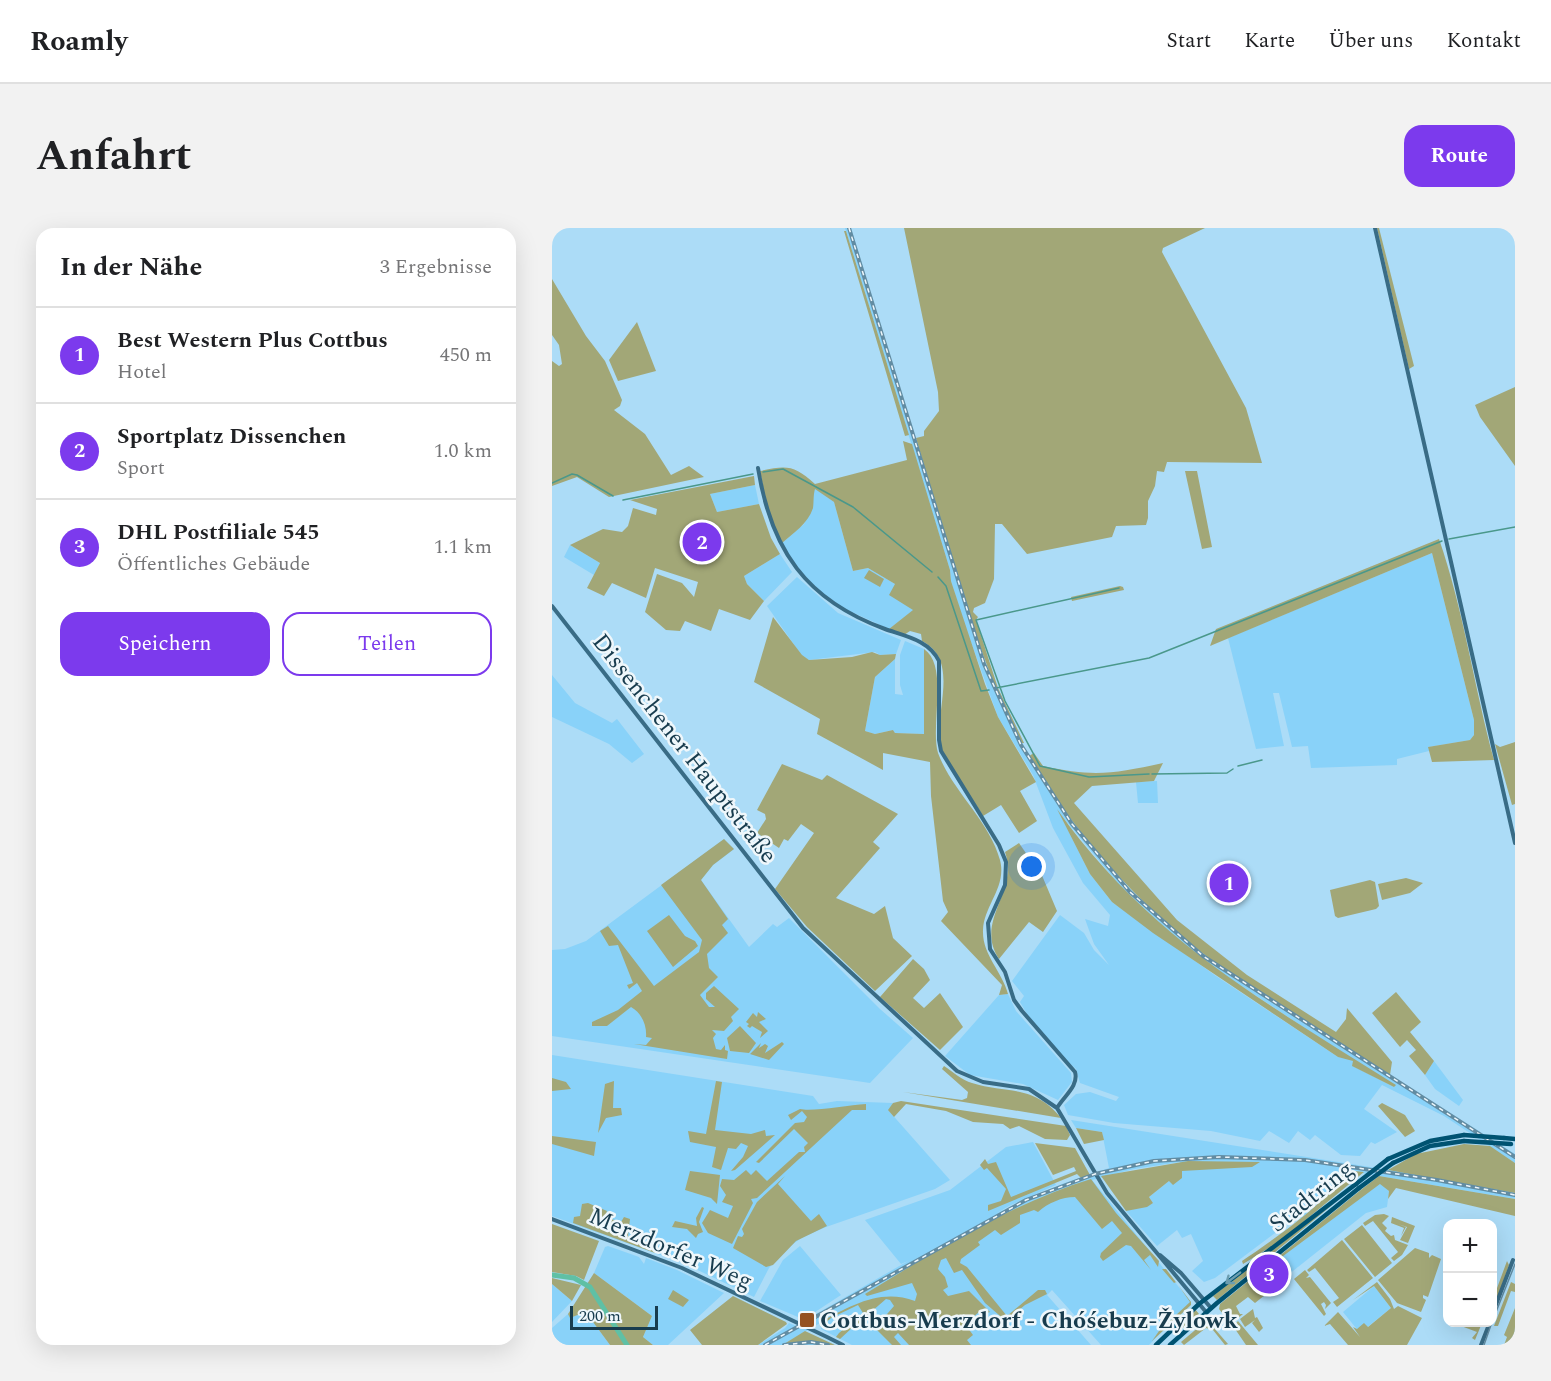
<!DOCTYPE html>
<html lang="de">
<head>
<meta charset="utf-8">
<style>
	:root { --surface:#fff; --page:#f2f2f2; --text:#202124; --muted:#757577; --line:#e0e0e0; --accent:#7c3aed }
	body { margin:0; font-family:Spectral,serif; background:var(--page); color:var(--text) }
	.controls { position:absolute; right:18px; bottom:18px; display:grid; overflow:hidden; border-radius:12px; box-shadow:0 6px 24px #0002 }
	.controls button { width:54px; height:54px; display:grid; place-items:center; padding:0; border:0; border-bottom:2px solid var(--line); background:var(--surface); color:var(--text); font:30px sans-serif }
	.scale { position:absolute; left:18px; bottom:15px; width:88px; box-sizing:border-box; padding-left:6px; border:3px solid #183c4e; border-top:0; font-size:16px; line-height:21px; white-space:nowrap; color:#183c4e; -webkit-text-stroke:4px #eff7fb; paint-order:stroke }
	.you { position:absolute; left:480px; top:639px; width:21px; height:21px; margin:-15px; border:4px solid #fff; border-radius:50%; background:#1a73e8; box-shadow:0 0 0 9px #1a73e833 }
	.badge { display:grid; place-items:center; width:39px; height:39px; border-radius:50%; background:var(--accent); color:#fff; font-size:20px; font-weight:700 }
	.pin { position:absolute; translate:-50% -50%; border:3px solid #fff; box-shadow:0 2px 6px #0006 }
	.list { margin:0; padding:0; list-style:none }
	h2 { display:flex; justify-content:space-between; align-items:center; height:78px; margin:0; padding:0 24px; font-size:26px }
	h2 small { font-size:20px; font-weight:400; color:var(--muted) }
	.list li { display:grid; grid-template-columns:39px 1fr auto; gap:18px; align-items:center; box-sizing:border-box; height:96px; padding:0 24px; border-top:2px solid var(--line) }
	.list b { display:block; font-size:22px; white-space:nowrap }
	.list p { margin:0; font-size:20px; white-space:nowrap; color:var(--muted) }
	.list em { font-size:20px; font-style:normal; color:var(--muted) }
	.actions { display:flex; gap:12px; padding:18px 24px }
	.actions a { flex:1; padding:14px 0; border:2px solid var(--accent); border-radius:18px; text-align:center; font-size:21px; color:var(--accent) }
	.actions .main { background:var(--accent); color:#fff }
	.map { position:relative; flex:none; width:963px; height:1117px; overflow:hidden; border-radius:18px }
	header { display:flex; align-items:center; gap:36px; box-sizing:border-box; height:84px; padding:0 30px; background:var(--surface); border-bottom:2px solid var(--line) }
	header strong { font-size:28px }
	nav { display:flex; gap:33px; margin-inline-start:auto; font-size:21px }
	.intro { display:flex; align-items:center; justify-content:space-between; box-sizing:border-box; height:144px; padding:0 36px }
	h1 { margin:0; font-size:42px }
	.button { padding:15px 27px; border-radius:18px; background:var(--accent); color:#fff; font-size:21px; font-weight:700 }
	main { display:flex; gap:36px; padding:0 36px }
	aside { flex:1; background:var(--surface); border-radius:18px; box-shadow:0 6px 24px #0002 }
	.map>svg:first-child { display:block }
</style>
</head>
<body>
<header>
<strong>Roamly</strong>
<nav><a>Start</a><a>Karte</a><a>Über uns</a><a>Kontakt</a></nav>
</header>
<div class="intro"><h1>Anfahrt</h1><a class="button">Route</a></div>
<main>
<aside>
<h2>In der Nähe<small>3 Ergebnisse</small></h2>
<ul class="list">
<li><span class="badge">1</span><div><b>Best Western Plus Cottbus</b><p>Hotel</p></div><em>450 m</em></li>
<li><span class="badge">2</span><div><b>Sportplatz Dissenchen</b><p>Sport</p></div><em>1.0 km</em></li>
<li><span class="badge">3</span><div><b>DHL Postfiliale 545</b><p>Öffentliches Gebäude</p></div><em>1.1 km</em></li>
</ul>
<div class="actions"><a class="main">Speichern</a><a>Teilen</a></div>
</aside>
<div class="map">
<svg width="963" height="1117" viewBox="0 0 963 1117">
	<rect width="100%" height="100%" fill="#acdcf7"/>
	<path fill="#89d2f9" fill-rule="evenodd" d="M293,0H299L417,389L442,460L465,508L489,548L554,637L606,689L639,716L681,748L963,926V935L892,888L830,857L812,881L845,904L823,916L819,914L808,928L789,927L763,907L758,912L746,903L737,915L717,903L708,913L659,903L562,895L516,887L512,877L524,866L538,864L564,873L567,869L528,855L524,841L506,825L476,788L468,774L472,768L460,753L508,687L532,705L542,722L557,737L542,716L533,691L556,698L558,687L531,655L501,600L481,547L446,489L412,395L399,353L398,342ZM508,586L569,659L622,708L662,740L842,859L801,838V833L796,830L786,829L664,748L560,674L538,646Z
		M203,257L207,276L165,284L158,266Z
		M263,260L282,274L301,343L316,340L343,356L362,382L337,401L291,380L268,363L248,343L229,316L252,296Z
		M18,317L48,335L42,347L12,329Z
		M880,325L922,492V507L918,512L877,519V523L845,531V537L759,540L756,518L740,519L727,465H721L732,518L704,521L676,410Z
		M228,326L240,344L212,373L195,356L192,348Z
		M245,349L286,385L349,412L344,426L328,427L323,424L257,432L250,428L215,378Z
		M353,413L372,421V506L343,505L341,502L323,506L313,503L323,449L343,431V466L351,467L348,457V427Z
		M0,447L23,475L60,495L65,491L92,526L80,535L57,516L0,489Z
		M605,553L606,575H586L584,554Z
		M172,611L182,621L161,637L149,652L197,719L221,696L225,699L237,690L328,781L361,810L318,855L0,808V722L13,721L34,713Z
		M456,766L464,783L519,845L520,854L506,872L471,856L418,847L393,828L447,767Z
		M0,827L261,868L267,876L285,873L341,875L337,883L398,952L383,961L274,999L251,1009L235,1020L217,1040L202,1069L133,1036L0,988Z
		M882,833L911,872L907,878L883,861L873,847Z
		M519,892L933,957L963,965V971L792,942L789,952L750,990L747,987L663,1050L652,1054L640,1043L651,1033L639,1006L630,1010L625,1002L605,1018L574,983L601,975L597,969L617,953L628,934L582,941L540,952L639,1074L597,1117H549L500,1062L495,1067L539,1117H300L269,1101L268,1095L234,1115L257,1113L265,1109L282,1117H206L233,1100L237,1095L244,1098L253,1092L208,1073L231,1032L248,1018L289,1067L257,1088L255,1086L257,1090L356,1033L349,1036L313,992L398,962L454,919L481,914L504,957L457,978L445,985L510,956L557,940L550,904L524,900Z
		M830,955L837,963L835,979L814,985L712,1066L699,1051L812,965Z
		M56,1018L87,1029L92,1036L94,1030L125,1042L172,1065L116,1117H101L91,1109L100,1088L42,1045L53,1019Z
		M0,1056L20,1073L0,1094Z
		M822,1058L839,1080L808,1105L791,1084Z
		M16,1086L19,1089L28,1086L38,1090L58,1117H0V1100Z"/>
	<path fill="#a2a777" d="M352,0H653L611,20L610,24L694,180L710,235L615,234L612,244L605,243L603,258L596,273V290L594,297L564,298L560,309L475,326L450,296H443L442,351L433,375L422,380L421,384L426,389L424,392L446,460L472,515H469L465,508C420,413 394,311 364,210L372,208V203L387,183L386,164Z
		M825,0H827L862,138L857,141Z
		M292,3H294L357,207L353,208Z
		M0,51L34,108L53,133L70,172L68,178L62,182L93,206L119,247L137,238L152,249L57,269L25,249L0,258V133L7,138L10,136L7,117L0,107Z
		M85,94L104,143L66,153L57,132Z
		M963,159V238L928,189L923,177Z
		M351,213L360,216L398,342L399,353L433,456L446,489L484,554L468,563L485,593L467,605L449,577L431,588C419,567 401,547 391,525C377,490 412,435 370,413L369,406L358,403L352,407L337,401L361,382L337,367L343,356L316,340L301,343L282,274L263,261C261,268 262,274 261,280C256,296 241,305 229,316L216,284L208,243C235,237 242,237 263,256L355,232Z
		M633,243H645L660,319L650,321Z
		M202,248L203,257L158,266L165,284L207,276L219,310L228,326L192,348L195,356L212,373L198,392L167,381L159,403L133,393L128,403L114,402L93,384L105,346L130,355L142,369L146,354L103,340L94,370L60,355L52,368L35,360L48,335L18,317L51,301L70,304L76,298L81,280L104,287L105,281L78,272Z
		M887,311C912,383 922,459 942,532L880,534L876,519L918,512L922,507V492L880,325L658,418L664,401Z
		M317,342L332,351L328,359L312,350Z
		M568,358L571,359L572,362L520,373L519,369Z
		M221,389L250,427L257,432L300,429L320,424L328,427L344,426L343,431L323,449L313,503L323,506L341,502L343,505L372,506V421C397,438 378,497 386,525C400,563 437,592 448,632C455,659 432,677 431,702C430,727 450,743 456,766L447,767L450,757L389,693L396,684L391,673L379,568L378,534L331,525V542L265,506L268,491L202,454Z
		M963,514V576L960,577L943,516L948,519Z
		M482,525L491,538C541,549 561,546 611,535L602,553L540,558L522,575L625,692L695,747L784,804L794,791L795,780L840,834L838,847C785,814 730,783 680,747C597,688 529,616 477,528Z
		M230,536L270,552L275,547L346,586L321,614L328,620L284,670L322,686L333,678L341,710L360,728L323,763L255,699L223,661L262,605L249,596L236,613L232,611L227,620L205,605L214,591L213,586L205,582Z
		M505,581C596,710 714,775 844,857L842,859L800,838L801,833L786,829L601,705L560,674L538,646Z
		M172,611L182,621L161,637L149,652L176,691L170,697L176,705L155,726L157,740L166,749L148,767L157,779H163L154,771V765L162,758L187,781L179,789L181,793L172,803L160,802L164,806L161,810L164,821L169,822L173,817V822L176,823L175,831L82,816L94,817L100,810L94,809C95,798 90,785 79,779L55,798H40V794L66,782L90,763L85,755L77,761L75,757L81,755L66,717L57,718L48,703L56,698L102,758L147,724L150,712L109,657Z
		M467,615L478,631L486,638L505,683L491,704L477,694L447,731C422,693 467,664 453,624Z
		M854,650L871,655L858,665L830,672L826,656Z
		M818,652L823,654L827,678L824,681L786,690L783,688L778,662Z
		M117,687L133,708L143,713L146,718L121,739L95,703Z
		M361,731L372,741L378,752L361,770L372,780L388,765L411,799L388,822L328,769Z
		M844,764L869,794L858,804L882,833L873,847L857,828L864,822L855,812L848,819L820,785Z
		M206,784L214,791L207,794L216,803L208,810L210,804L200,798L198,800L195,798L197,796L194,794L201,785L205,789Z
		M188,798L204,815L197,825L178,823L175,810Z
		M230,814L232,816L217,832L198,826L209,815L207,820L213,816L216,818L213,825Z
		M392,838C401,844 410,852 420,855C455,866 482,856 509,890L351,864L410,872L415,870L416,864L390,841Z
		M0,850L14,854L19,861L0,863Z
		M62,853L61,880H69L70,887L54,890L46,905L53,856Z
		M164,853L170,854L163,902L199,906L213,902L214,908L223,907L183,942L179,943L191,929L196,918L189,915L184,921L176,920L169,942L160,939L164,919L138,914L136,903L154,906Z
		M349,873L514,898L518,907L515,912L493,911L467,898L458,901L451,896L421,894L394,883L354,876L342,889L336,882L341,875Z
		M830,875L853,887L863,903L853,909L826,878Z
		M314,876V882H300L205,970L199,971L201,975L180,1016L156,1005L150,995L158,982L176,990L181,978L170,974L174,967L168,958L170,951L182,952L194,942L199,947L204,942L215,953L247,924H253L252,919L256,915L242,901L207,935L204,934L243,895L252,894L255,889L250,883L239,892L236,887L248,881C260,884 296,877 314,876Z
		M524,900L550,904L552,912L532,916Z
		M0,908L44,914L42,928L0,916Z
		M483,915L523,920L538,947L529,950L525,946L436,983V977L449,973L454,961L435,940L432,942L428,937L433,931L436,936L444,934L459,969L524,943L522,939L501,947Z
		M912,916L938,918L963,935V965L836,942L864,926Z
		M636,933L708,934L700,939L630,943V950L621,957L617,953L597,969L601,975L595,979L574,983L549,948Z
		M792,942L812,944L728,1013L691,1036L690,1033C716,1015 783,971 792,942Z
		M138,943L168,947L165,976L159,970L133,962Z
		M233,948L226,956L259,993L267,986L275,998L244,1013L221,1037L214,1039L181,1020L186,1008L190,1009L192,1006L190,1001L205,974Z
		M827,948L963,971V988L844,960L836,971L837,963L828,956L700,1051L713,1067L703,1075L696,1069L684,1078L688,1086H691L679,1096L667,1081L668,1076L810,961Z
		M539,951L564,985L607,1033L606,1039L598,1027L592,1032L599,1042L579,1018L574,1017L551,1033L548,1029L549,1025L570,1005L560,993L550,1001L523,969C510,969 496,975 486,984L482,982L468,987V995L449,1007L443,1002L426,1014L428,1017L409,1031L408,1035L415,1039L455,1088L486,1062H493L495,1066L473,1077L454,1093L433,1075L410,1042L402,1045L394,1030L389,1032L386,1041L393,1049L396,1059L391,1062L396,1068L417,1063L438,1084L429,1087L427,1084L413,1096L421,1107L415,1112L419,1117H357L346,1105L342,1109L349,1117H340L323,1100L342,1078L338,1072L334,1071L319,1084L308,1098L301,1099L288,1111L284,1109L287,1105L311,1085L306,1077L279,1090L269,1099L268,1094C299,1078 328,1060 363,1073L365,1066L360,1055L315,1068L313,1066C385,1022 458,976 539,951Z
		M790,969L665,1072L661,1068Z
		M36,975L55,983L53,989L69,994L72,989L78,991L76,1008L81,1014L103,1022V1025L21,995L22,989L28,988L30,976Z
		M150,979L152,980L147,994L151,1004L146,1006L144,1010L135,1001L120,999L123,993L145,998L144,990Z
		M832,986L837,988L830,995L835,1000L833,1003L839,1008L842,1007L843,1012L856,1017L850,1027L842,1033L839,1030L846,1024L821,993L813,998L811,995L823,987Z
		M840,989L863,998L856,1015L848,1012L855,999L846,996L854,999L849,1008L852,1000L839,995Z
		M0,996L47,1013L32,1052L24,1048L0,1044Z
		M810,997L840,1035L823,1049L792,1011Z
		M790,1012L821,1050L785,1079L781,1074L787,1070L763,1040L757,1044L755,1042Z
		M863,1020L877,1025V1030L880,1027L889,1031L876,1069L871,1067V1070L874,1072L869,1084L845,1075L826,1052Z
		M955,1033L957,1037L941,1082V1071Z
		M610,1041H614L639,1074V1077L600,1113L607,1103L638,1074L624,1054L622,1055Z
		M753,1042L757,1047L754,1050L758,1049L779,1075L773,1081L774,1077L772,1074L769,1076L774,1086L772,1088L742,1051Z
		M42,1045L100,1088L91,1109L101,1117H58L38,1090L28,1086L18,1090L16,1086Z
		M0,1050L29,1057L20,1073L0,1056Z
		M825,1054L838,1071L842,1081L846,1078L870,1090L855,1117H796L778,1096L772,1098L786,1084L808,1109L801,1099L805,1101L812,1095L816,1099L839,1080L822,1058L801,1072Z
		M959,1054L963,1056V1064L959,1063L946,1098H942Z
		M121,1062L137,1072L131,1079L116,1071Z
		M181,1068L234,1094L235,1096L206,1117H150L138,1102Z
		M963,1080V1117H952L955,1109L952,1107Z
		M643,1081L647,1086L624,1106L621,1103Z
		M701,1081L703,1090L705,1089L711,1100L707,1104L700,1095L703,1092L693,1099L688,1091Z
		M655,1092L676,1116L673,1117L661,1102L654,1100L632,1117L629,1114Z
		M686,1093L706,1117H694L681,1098Z
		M901,1095H918V1097L923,1099L925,1095H930L923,1112L920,1110L925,1104Z
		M253,1103L283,1117C264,1117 251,1112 232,1116Z"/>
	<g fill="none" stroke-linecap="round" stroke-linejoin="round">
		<path stroke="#4a988b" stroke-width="1.5" d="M211,244L231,241L301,279L380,344
			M0,255L20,246L25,247L61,268
			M71,272L201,246
			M897,311L963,299
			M386,349L394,358L429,463L437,462
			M567,360L424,392L453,473L488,538L537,549L597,546
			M444,460L597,430L890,313
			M686,538L710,532
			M600,546L675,545L681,541"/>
		<path stroke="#5fc0a5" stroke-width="5" d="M0,1047L22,1050L38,1059L75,1117"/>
		<path stroke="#396c86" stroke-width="4" d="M823,0L963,615
			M206,240C219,322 254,372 333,401C353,408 377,412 387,433V512L389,523L447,617L454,634L453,657L436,695L438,721L453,744L462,772L470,783L523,844C527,858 512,868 505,880
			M0,378L251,700L405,843L431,854L477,861L505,880L555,965L654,1084
			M0,991L130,1040L275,1109
			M608,1027L629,1045L659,1080
			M940,1087L961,1032
			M275,1109L291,1117
			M929,1117L938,1094"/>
		<path stroke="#005372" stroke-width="4.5" d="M952,910L963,911
			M836,931L878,913L912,907
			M841,935L878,918L912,913
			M604,1117L647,1076L804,956
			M618,1117L665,1075L807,960"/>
		<path stroke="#628ca2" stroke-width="1.5" d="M940,1094L963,1036
			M932,1117L940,1094"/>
		<g stroke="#628ca2" stroke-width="4">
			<path id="rail" d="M297,0L432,436L469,517L520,596L578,664L651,728L963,929
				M213,1117L474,972L543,946L602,933L667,929L753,932L885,952L963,967
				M232,1117L259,1114L276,1117"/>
		</g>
		<use href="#rail" stroke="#eff7fb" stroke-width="1.5" stroke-dasharray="4.5" stroke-linecap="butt"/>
		<path stroke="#005372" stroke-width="4.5" d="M912,907L952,910
			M912,913L959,916
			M804,956L836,931
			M807,960L841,935"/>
	</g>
	<defs><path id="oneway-shaft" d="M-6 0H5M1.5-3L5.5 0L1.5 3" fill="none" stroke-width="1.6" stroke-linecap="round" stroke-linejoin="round" transform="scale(1.5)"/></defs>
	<use stroke="#6c9db0" href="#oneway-shaft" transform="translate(681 1050) rotate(143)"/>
	<rect fill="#945121" stroke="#eff7fb" stroke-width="2" x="247" y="1084" width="16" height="16" rx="3"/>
	<g text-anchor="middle" stroke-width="5" stroke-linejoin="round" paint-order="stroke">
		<g font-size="24" fill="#183c4e" stroke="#eff7fb">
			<text transform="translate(133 520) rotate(52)" y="8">Dissenchener Hauptstraße</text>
			<text transform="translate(759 968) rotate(-38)" y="8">Stadtring</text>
			<text transform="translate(119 1020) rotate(23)" y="8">Merzdorfer Weg</text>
		</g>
		<g font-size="24" font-weight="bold" fill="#183c4e" stroke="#eff7fb" text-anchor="start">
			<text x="268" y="1100">Cottbus-Merzdorf - Chóśebuz-Žylowk</text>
		</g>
	</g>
</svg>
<div class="controls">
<button>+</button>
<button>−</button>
</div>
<div class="scale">200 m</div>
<div class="you"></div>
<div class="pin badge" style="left:677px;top:655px">1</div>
<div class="pin badge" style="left:150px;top:314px">2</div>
<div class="pin badge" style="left:717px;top:1046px">3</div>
</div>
</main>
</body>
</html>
